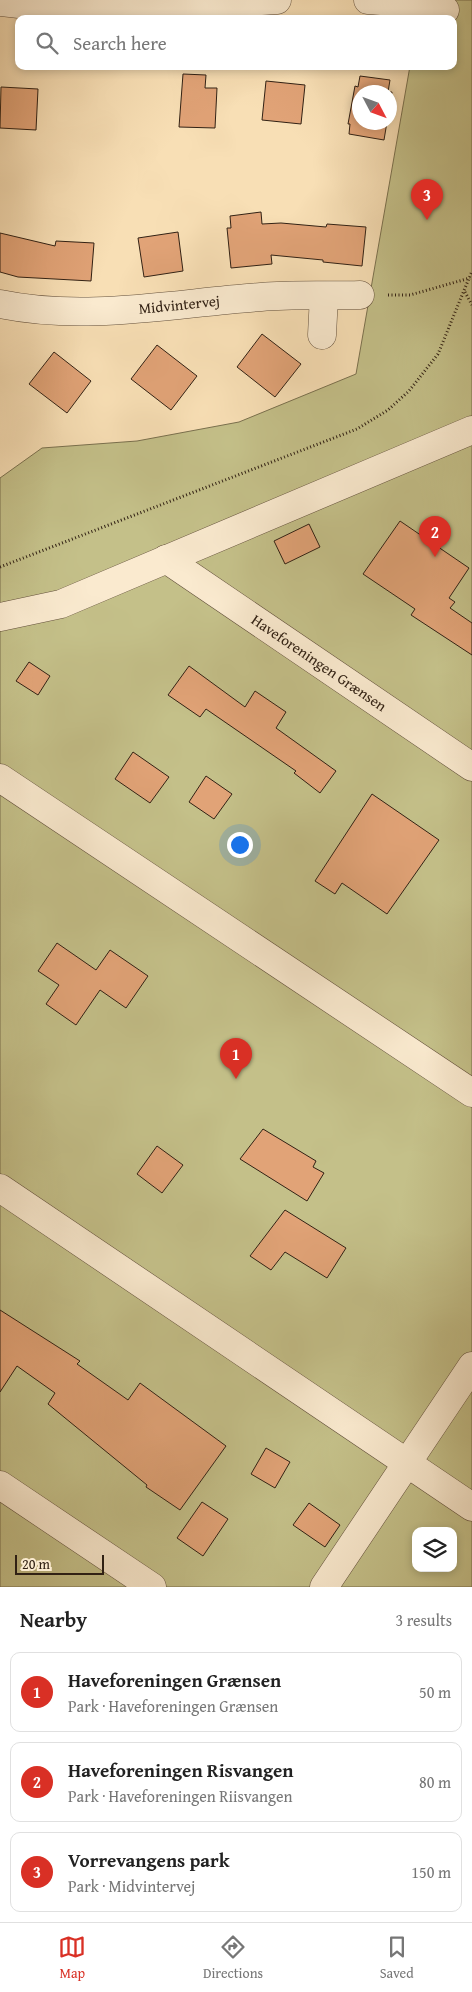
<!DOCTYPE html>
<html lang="en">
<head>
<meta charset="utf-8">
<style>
	:root { --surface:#fff; --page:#f2f2f2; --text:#222; --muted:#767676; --line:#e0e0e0; --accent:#d93025 }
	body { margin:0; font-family:"Gentium Book Plus",serif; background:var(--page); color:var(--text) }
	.controls { position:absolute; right:15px; bottom:15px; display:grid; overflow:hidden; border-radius:10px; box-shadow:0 2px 8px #0003 }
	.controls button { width:45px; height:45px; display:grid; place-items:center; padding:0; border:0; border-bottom:1px solid var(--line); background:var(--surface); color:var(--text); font:25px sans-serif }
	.compass { position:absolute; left:352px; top:85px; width:45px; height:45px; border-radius:50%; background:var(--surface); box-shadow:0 2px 8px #0003; rotate:131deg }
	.scale { position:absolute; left:15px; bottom:12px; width:89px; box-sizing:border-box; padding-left:5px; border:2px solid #312114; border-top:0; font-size:14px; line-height:18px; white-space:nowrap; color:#312114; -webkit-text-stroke:4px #faeacf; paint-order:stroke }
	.you { position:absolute; left:239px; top:844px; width:18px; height:18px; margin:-12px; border:4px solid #fff; border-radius:50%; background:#1a73e8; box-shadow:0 0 0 8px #1a73e833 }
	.badge { display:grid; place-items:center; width:32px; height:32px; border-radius:50%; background:var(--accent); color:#fff; font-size:16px; font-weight:700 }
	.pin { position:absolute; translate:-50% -41px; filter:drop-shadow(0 1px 2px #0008) }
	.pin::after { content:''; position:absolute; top:26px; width:18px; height:15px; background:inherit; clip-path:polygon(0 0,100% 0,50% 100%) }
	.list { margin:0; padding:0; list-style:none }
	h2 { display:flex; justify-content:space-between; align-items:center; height:65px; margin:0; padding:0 20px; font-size:21px }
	h2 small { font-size:16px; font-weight:400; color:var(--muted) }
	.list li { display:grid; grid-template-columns:32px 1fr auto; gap:15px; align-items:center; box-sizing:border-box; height:80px; margin:0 10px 10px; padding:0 10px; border:1px solid var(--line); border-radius:10px }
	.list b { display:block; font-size:19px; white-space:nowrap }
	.list p { margin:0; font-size:16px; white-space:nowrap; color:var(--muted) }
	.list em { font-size:16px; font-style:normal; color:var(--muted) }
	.icon { flex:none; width:28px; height:28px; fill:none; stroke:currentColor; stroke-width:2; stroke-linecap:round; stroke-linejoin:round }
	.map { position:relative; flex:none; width:472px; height:1587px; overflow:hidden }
	.search { position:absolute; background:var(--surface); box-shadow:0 2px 8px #0003; left:15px; right:15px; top:15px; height:55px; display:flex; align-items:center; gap:12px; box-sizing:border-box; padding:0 18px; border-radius:10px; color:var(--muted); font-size:19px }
	.sheet { height:335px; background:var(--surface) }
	nav { display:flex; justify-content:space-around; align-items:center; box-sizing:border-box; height:70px; border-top:1px solid var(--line); background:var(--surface); font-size:14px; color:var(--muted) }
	nav a { display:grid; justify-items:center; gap:2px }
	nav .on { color:var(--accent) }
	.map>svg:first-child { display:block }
</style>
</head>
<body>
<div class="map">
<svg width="472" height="1587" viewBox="0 0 472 1587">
	<rect width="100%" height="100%" fill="#f8dfb5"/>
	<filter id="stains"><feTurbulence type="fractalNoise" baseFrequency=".004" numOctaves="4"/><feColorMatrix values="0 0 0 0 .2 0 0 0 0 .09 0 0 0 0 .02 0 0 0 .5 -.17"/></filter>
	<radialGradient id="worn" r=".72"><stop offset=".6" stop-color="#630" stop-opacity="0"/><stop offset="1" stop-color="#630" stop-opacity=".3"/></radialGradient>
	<path fill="#c4c089" stroke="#7a704e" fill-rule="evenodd" d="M448,0H472V417L62,591L0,603V478L42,448L137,441L239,422L356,374L410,66H453V19Z
		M472,443V1587H0V628ZM416,1531H453V1568H416Z"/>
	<path fill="#e1a377" stroke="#312114" d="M183,74L206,75L205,88H217L215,128L179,127Z
		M360,76L390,80L388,92H392L390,108V92H360V122H387L384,140L349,134L350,124H348L355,86L358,87Z
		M266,81L305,85L301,124L262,120Z
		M1,87L38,89L36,130L0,128Z
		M261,212L262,224L281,223L326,227L327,224L366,227L362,266L323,262V260L271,255L272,264L231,268L227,228H231L230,216Z
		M178,232L183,271L144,277L138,238Z
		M0,233L55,246L56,241L94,243L91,281L18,277L0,272Z
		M262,334L301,364L275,397L237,367Z
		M157,345L197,376L171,410L131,379Z
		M54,352L91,381L67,413L29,384Z
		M400,521L469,568L449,598L455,602L450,608L472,623V655L411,615L415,609L363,574Z
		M309,524L320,547L285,564L274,541Z
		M29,662L50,676L38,695L16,681Z
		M189,666L245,707L255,691L286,712L276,728L336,771L320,793L294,773L296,771L206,709L200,717L168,695Z
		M133,752L169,777L150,803L115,779Z
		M206,776L232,794L214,819L189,802Z
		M372,794L439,840L387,914L342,883L335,894L315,881Z
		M57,943L96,970L110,950L148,976L126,1008L100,990L76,1025L46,1004L59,985L38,971Z
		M263,1129L316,1161L313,1167L324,1173L307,1201L240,1159Z
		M157,1146L183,1165L162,1193L137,1174Z
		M285,1210L346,1248L327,1278L285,1252L271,1270L250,1256Z
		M0,1310L80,1361L77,1364L128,1400L140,1383L226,1446L180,1510L146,1487L147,1485L48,1404L55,1393L17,1366L0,1392Z
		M266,1448L290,1462L275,1488L251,1474Z
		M202,1502L228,1519L203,1556L177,1538Z
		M309,1503L340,1525L325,1547L293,1525Z"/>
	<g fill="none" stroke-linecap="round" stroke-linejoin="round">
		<g stroke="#63503c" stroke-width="29">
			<g id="minor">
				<path d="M368,0L408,3L445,10"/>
				<path d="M0,2L54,8L109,11L277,0"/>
				<path id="s1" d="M0,304C86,322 175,303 261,297C294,294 327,296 360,295"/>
				<path d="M322,335L324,296"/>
				<path id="s2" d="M166,559L472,767"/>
				<path d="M0,617L61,604L472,430"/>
				<path d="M0,778L472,1093"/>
				<path d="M0,1188L472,1507"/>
				<path d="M0,1485L152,1587"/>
				<path d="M324,1587L472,1366"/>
			</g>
		</g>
		<path stroke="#312114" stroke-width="3" stroke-dasharray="1 2.5" stroke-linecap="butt" d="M465,292L472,305
			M388,295H410L470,278
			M0,567L357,429L388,410L409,391L438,354L472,271"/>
		<use href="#minor" stroke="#faeacf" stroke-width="28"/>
	</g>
	<g text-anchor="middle" stroke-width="4.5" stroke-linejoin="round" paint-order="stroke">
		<g font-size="15" fill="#312114" stroke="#faeacf">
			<text dy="5" stroke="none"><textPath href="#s1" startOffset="180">Midvintervej</textPath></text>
			<text dy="5" stroke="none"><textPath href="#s2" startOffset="185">Haveforeningen Grænsen</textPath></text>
		</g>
	</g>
	<rect width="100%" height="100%" filter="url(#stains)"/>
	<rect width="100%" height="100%" fill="url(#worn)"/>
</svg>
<div class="controls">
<button><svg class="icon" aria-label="layers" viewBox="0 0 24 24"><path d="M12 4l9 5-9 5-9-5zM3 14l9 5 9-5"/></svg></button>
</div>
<svg class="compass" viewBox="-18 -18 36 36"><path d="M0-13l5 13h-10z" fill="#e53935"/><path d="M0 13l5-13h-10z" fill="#767676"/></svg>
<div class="scale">20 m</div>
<div class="you"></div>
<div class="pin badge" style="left:236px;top:1079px">1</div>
<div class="pin badge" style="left:435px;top:557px">2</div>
<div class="pin badge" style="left:427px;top:220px">3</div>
<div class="search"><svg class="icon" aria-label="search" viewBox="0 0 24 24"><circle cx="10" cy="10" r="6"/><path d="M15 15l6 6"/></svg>Search here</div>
</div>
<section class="sheet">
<h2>Nearby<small>3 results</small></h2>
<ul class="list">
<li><span class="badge">1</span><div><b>Haveforeningen Grænsen</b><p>Park · Haveforeningen Grænsen</p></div><em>50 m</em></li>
<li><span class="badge">2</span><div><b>Haveforeningen Risvangen</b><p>Park · Haveforeningen Riisvangen</p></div><em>80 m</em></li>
<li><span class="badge">3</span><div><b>Vorrevangens park</b><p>Park · Midvintervej</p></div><em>150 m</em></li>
</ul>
</section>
<nav>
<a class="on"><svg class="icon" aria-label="map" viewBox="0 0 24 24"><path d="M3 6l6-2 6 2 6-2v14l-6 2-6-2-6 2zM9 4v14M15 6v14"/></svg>Map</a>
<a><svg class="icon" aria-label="directions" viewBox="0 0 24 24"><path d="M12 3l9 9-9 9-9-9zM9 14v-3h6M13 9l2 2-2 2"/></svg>Directions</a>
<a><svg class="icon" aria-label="saved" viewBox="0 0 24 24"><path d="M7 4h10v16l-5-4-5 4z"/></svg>Saved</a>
</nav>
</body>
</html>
